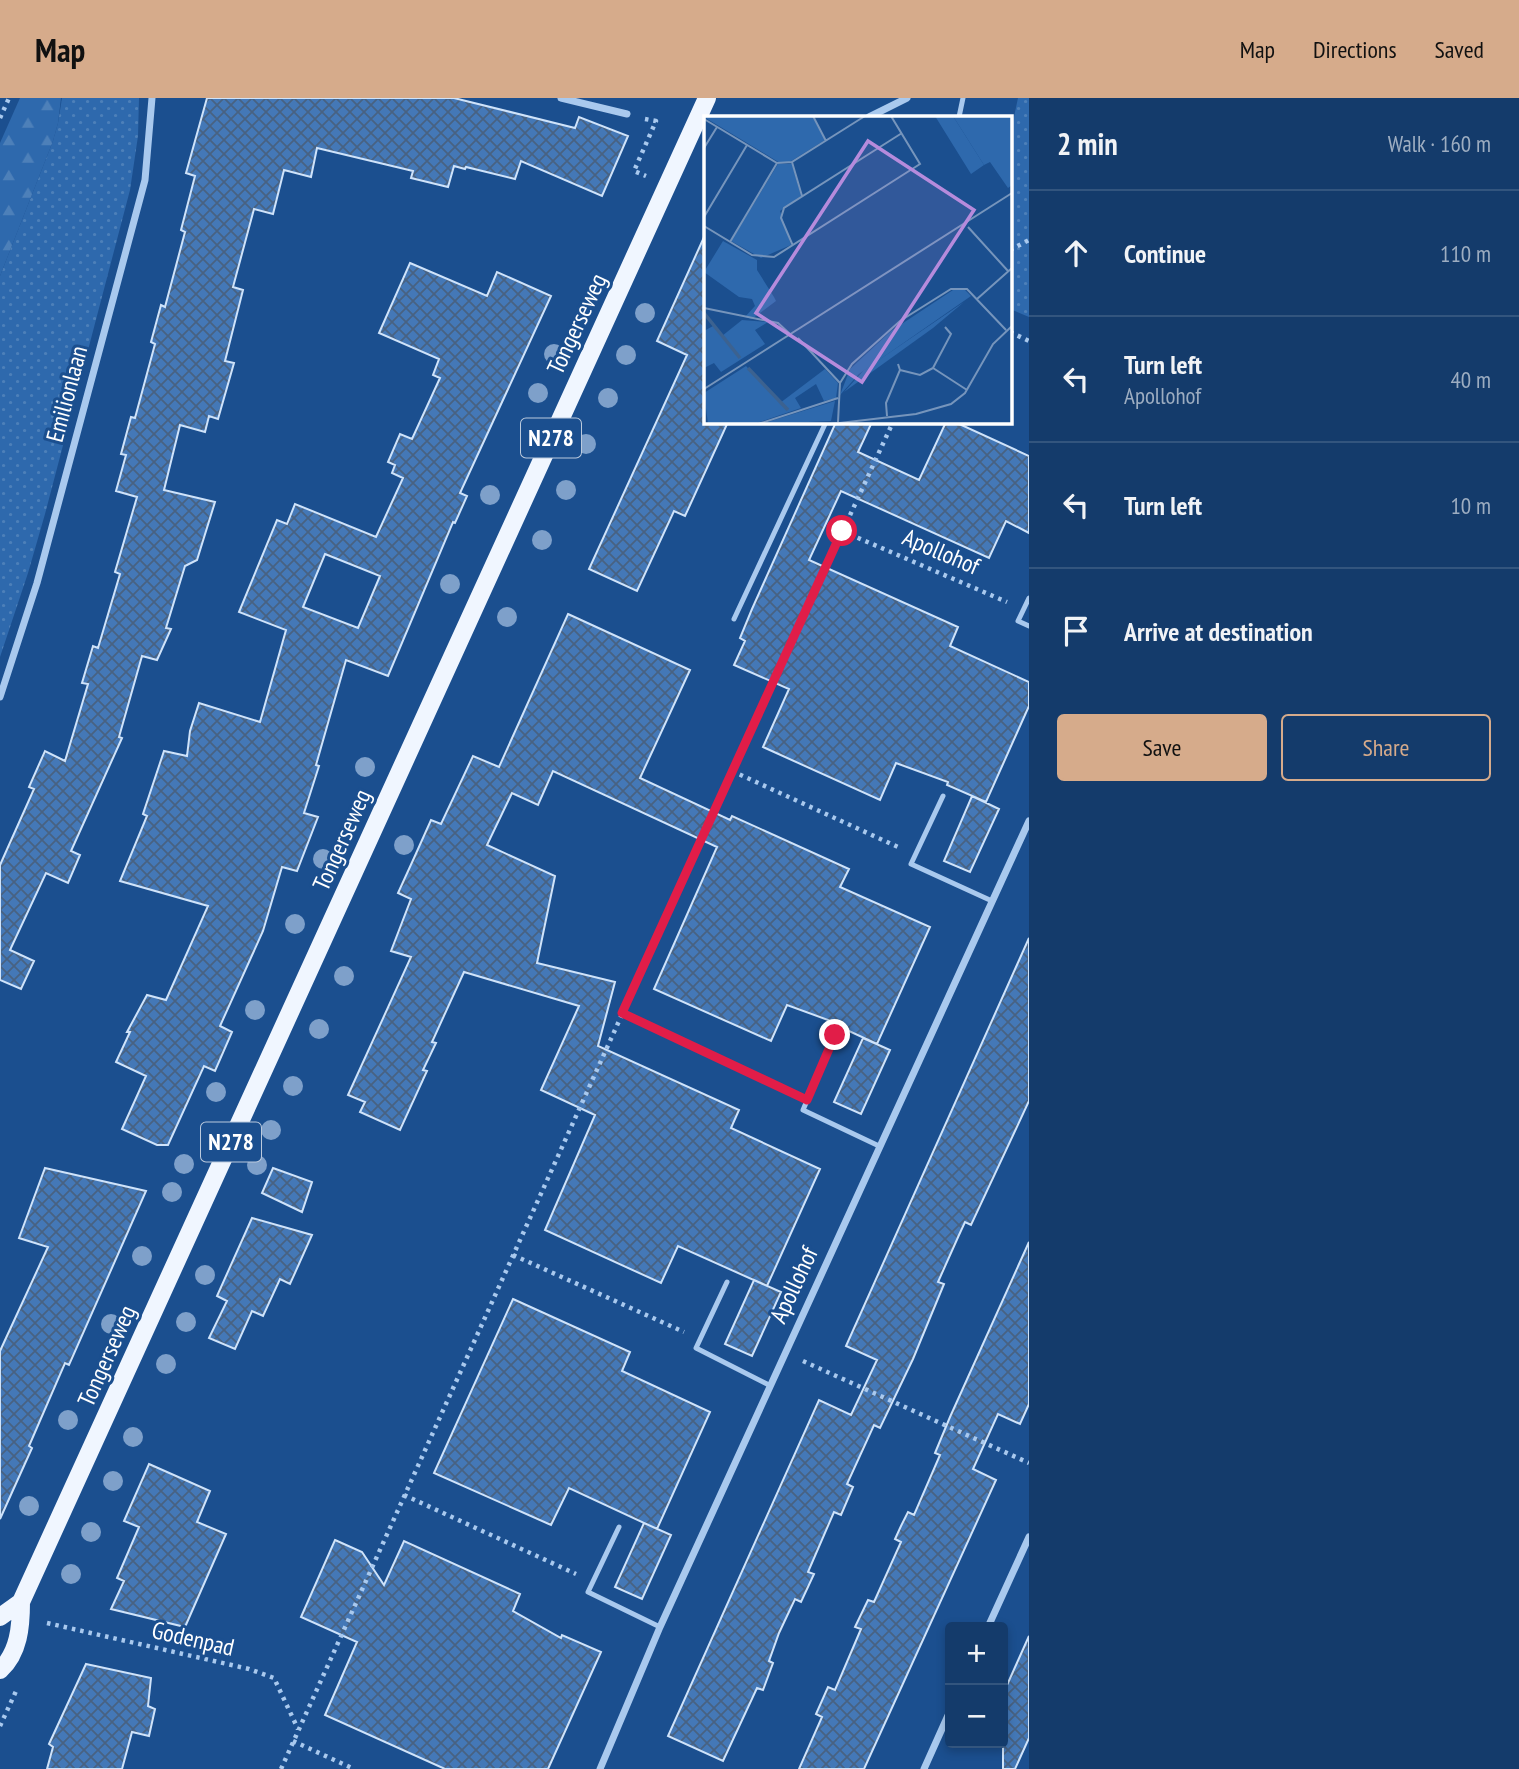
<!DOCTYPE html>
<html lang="en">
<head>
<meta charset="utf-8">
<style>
	:root { --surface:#143b6b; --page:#1d4271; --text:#f1f3f6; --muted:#9dadc1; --line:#33557e; --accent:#d6ab8b }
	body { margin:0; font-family:"PT Sans Narrow",sans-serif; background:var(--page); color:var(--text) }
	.controls { position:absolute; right:21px; bottom:21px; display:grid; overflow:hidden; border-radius:7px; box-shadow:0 4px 10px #0003 }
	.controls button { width:63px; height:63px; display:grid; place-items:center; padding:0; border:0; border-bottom:2px solid var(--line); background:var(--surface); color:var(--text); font:35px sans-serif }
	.stop { position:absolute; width:21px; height:21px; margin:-16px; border:5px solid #e11d48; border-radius:50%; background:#fff }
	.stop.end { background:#e11d48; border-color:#fff; box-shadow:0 2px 7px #0008 }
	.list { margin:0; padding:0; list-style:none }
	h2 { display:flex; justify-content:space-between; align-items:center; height:91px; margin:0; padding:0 28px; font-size:30px }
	h2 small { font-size:23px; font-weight:400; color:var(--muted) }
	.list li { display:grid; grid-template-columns:46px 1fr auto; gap:21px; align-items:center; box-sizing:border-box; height:126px; padding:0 28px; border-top:2px solid var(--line) }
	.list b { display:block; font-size:26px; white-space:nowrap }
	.list p { margin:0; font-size:23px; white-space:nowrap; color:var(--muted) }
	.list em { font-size:23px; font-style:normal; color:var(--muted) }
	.actions { display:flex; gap:14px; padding:21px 28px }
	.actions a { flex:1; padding:16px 0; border:2px solid var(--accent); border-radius:7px; text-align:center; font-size:24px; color:var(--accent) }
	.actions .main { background:var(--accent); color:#111 }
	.icon { flex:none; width:38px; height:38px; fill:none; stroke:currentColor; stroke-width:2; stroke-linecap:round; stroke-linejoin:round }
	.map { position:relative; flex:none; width:1029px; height:1671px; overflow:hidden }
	header { display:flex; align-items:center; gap:42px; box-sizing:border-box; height:98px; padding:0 35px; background:var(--accent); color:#111 }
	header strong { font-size:33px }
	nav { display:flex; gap:38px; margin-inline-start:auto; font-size:24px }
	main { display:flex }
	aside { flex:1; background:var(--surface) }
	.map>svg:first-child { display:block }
</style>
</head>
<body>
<header>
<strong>Map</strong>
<nav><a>Map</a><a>Directions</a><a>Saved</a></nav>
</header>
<main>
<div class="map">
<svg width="1029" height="1671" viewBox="0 0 1029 1671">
	<defs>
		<pattern id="grass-dots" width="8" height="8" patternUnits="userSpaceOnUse" patternTransform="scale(1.75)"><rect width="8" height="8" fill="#2e69ad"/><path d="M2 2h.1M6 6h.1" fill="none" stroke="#4d80b9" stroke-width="1.8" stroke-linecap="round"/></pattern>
		<pattern id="forest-firs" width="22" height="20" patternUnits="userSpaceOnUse" patternTransform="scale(1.75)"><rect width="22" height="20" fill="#2e69ad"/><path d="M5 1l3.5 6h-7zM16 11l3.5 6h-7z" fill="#4d80b9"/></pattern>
		<pattern id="building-cross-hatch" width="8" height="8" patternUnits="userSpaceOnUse" patternTransform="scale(1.75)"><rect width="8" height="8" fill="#4478b7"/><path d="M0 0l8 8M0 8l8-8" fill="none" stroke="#486282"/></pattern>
	</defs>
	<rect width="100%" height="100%" fill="#1b4f8f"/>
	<path fill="url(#grass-dots)" d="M62,0H139L138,38L130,92L45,416L28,475L0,559V178L53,43L58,25Z
		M1018,0H1029V219L1010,211V38Z"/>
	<path fill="url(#forest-firs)" d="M20,0H61L58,25L53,43L0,178V45Z"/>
	<path fill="url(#building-cross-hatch)" stroke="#cfe3fa" stroke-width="2" fill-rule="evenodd" d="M207,0H454L575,30L579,19L628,38L602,98L521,63L515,81L466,69L465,71L454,68L448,89L411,80L413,73L317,50L311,79L284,72L273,116L254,111L233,189L243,192L225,263L234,265L218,321L209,318L205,334L180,327L164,392L215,404L197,462L185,468L166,530L171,531L157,562L142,558L119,639L122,640L71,753L80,757L68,785L46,775L10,852L34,863L21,891L0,882V767L34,691L29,689L45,653L65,663L88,586L82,585L93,548L98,550L120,476L115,474L137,399L116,393L126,357L121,356L131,319L135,320L155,246L151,244L161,207L165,209L185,134L181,132L195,78L186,75Z
		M705,137V324H728L685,418L674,413L637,493L589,471L687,257L657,243Z
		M410,165L487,198L497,174L551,198L460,395L467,398L455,425L453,424L388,578L346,562L316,667L319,668L304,715L318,719L297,773L282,769L263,833L220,928L232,934L215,973L204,968L168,1047H157L122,1031L146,978L116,964L130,934H127L147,897L166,902L208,808L120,783L147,718L143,716L164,653L187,658L190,633L199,605L260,624L286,532L239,514L277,422L287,426L295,406L376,439L392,404L403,380L392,375L395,367L388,364L400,336L412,341L440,280L433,277L439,261L379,235ZM325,456L380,478L358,530L303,509Z
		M836,324H872L858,354L919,382L946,324H955L1029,358V435L1006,423L989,460L841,393L809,462L958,529L950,548L1029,584V608L986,704L947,687L948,684L896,665L880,702L763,649L789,591L734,567L745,543L740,540L752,511Z
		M568,516L690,572L640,680L730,722L732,718L849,771L840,789L930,829L877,946L838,928L839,926L787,907L771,943L654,891L717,749L553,673L538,707L512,695L487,747L555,778L537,865L615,884L598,948L739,1012L731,1030L820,1071L767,1188L678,1148L661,1185L545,1132L595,1017L541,992L579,908L464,874L432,944L436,945L423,972L427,973L400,1032L360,1014L365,1004L348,997L411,859L391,853L411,801L398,795L414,760L431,722L441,726L473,658L499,669Z
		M972,698L999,711L970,774L944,763Z
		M1029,840V1003L971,1127L965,1124L959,1137L938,1184L944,1186L913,1261L880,1330L874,1327L847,1386L853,1389L841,1417L834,1414L808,1474L814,1476L801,1504L795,1501L779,1535L769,1563L773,1565L763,1592L757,1590L723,1663L668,1638L819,1302L851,1317L877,1262L846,1248Z
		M863,940L890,952L861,1016L834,1004Z
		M45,1070L146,1093L69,1267L65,1265L29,1348L32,1350L0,1421V1253L48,1149L19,1140Z
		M273,1070L312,1084L302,1114L262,1095Z
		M252,1120L312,1137L290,1186L280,1181L263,1218L252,1213L235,1251L209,1240L227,1203L217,1198Z
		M1029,1144V1306L1020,1326L998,1316L973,1371L996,1382L864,1671H799L822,1619L816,1616L828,1589L835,1592L861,1531L855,1529L868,1502L874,1504L901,1444L895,1441L901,1428L908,1414L914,1417L940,1357L935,1355L950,1319Z
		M754,1182L781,1194L752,1258L725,1246Z
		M513,1201L630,1254L622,1273L710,1314L657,1431L569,1390L551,1427L434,1375Z
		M149,1366L210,1393L197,1424L226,1436L185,1529L111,1511L124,1483L117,1480L139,1429L124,1423Z
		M644,1425L671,1437L642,1501L615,1489Z
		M335,1442L362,1454L384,1487L404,1443L520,1496L513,1513L561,1540L562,1537L601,1554L548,1671H445L325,1617L357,1544L301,1519Z
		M1029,1538V1640L1015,1671H1003V1596Z
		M86,1566L151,1580L148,1608L155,1611L149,1638L132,1634L122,1671H47L53,1649L49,1646Z"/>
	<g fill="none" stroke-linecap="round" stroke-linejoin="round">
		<path stroke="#a9c9ee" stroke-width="4.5" stroke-dasharray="3.5 5" stroke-linecap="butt" d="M0,20L9,0
			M645,21L656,23L634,73L646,78
			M1010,152L1029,142
			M1010,234L1029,243
			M842,433L1007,504
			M732,673L898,749
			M622,915L791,994
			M513,1157L684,1234
			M803,1263L1029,1365
			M404,1397L576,1476
			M47,1525L249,1571L274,1580L298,1631
			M0,1628L17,1591
			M293,1643L354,1671
			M281,1671L732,673L893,324"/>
		<path stroke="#a9c9ee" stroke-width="5" d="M959,19L963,0
			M1029,500L1018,523L1029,528
			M734,521L826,324
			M943,698L911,766L992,803
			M835,937L803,1012L879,1048
			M727,1184L696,1250L769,1287
			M619,1429L588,1494L660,1529"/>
		<path stroke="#a9c9ee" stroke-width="7" d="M561,0L627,16
			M869,19L907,0
			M0,599L37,485L145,82L152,0
			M988,1529L1029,1439
			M600,1671L660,1529L1029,723
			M924,1671L950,1613"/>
		<path stroke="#f0f6ff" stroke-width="18" d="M0,1519L21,1504
			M0,1572C19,1555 21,1528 21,1504L707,0"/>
	</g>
	<g fill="#7ea0ca">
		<circle cx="645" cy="215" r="10"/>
		<circle cx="554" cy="256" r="10"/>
		<circle cx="626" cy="257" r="10"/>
		<circle cx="538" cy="295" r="10"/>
		<circle cx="608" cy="300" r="10"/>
		<circle cx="586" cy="346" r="10"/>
		<circle cx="566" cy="392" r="10"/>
		<circle cx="490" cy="397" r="10"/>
		<circle cx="542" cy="442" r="10"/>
		<circle cx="450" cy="486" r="10"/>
		<circle cx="507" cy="519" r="10"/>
		<circle cx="365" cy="669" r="10"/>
		<circle cx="404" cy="747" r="10"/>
		<circle cx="323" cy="761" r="10"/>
		<circle cx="295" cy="826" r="10"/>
		<circle cx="344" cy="878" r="10"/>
		<circle cx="255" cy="912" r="10"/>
		<circle cx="319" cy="931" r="10"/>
		<circle cx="293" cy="988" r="10"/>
		<circle cx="216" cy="994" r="10"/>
		<circle cx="271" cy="1032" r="10"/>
		<circle cx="184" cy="1066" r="10"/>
		<circle cx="257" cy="1067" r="10"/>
		<circle cx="172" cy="1094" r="10"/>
		<circle cx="142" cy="1158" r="10"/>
		<circle cx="205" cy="1177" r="10"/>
		<circle cx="186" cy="1224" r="10"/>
		<circle cx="111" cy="1226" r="10"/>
		<circle cx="166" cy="1266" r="10"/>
		<circle cx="68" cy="1322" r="10"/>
		<circle cx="133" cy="1339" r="10"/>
		<circle cx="113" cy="1383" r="10"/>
		<circle cx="29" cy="1408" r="10"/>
		<circle cx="91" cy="1434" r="10"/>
		<circle cx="71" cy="1476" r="10"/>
	</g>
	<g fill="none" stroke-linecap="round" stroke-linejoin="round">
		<path stroke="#e11d48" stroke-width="9" d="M835,937L807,1002L622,915L842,433"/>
	</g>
	<g text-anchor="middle" stroke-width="6" stroke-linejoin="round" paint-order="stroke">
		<g fill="#1b4f8f" stroke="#bbcadd" stroke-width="2">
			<rect x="521" y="320.5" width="60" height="39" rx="5"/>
			<rect x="201" y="1024.5" width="60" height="39" rx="5"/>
		</g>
		<g font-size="23" font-weight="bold" fill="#fff">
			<text x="551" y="348">N278</text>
			<text x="231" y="1052">N278</text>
		</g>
		<g font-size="24" fill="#fff" stroke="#1b4f8f">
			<text transform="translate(577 226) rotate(-65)" y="8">Tongerseweg</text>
			<text transform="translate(67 296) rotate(-75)" y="8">Emilionlaan</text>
			<text transform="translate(941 454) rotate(23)" y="8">Apollohof</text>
			<text transform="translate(342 742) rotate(-66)" y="8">Tongerseweg</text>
			<text transform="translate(794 1187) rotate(-65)" y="8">Apollohof</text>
			<text transform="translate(107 1258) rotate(-66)" y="8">Tongerseweg</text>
			<text transform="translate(193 1541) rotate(13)" y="8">Godenpad</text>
		</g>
	</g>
	<g transform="translate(704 18)">
		<rect width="308" height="308" fill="#1b4f8f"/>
		<path d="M108,0L121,24L84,47H76L0,1ZM231,0H249L280,49L267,58ZM74,48H88L97,80L76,95L87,129L57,142L27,125ZM19,125L53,144V154L70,181L72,185L48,203L41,201L51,190L48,183L35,181L0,156ZM249,174H261L267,180L155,258L136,279L146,253L187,215ZM38,204L64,206L51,214L61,228L17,256L10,247L0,252V215L9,210L18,220ZM42,250L76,287L121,253L134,267L132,282L120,285L112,268L91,282L97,292L50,308H4L0,277ZM131,285L127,305L57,308Z" fill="#2e69ad"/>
		<path d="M260,186L229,212L140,276L160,254Z" fill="#2e69ad"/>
		<path d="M249,0H308V69L304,72L286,46L280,49Z" fill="#2e69ad"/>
		<path fill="none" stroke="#3c6290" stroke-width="3.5" d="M0,197L36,242M44,252L84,294"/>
		<path fill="none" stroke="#7695bc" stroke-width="2" d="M109,0L122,25M0,3L73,47L88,46M0,32L13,11M98,80L88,46L161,0M0,101L43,29M0,110L48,139L70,141L216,48L187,0M264,111L304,155M26,126L73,47M89,130L77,102L80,92L198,17M273,183L308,152M0,192L74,207L86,218M241,211L247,218L229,252L263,274M94,222L136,267M196,254L216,259L229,252M0,273L308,77M183,300L182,287L196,254L194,248M134,306L136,267L148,248L196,205L247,173H263L302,214M54,308L134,282M127,308L212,298L247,288L261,277L289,228L308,210"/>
		<path fill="#b68bdc" fill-opacity="0.15" stroke="#b68bdc" stroke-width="3.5" d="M164,25L270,94L158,266L52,197Z"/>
		<rect width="308" height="308" fill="none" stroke="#fff" stroke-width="3.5"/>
	</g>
</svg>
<div class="controls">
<button>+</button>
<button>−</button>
</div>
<div class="stop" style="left:842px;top:433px"></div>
<div class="stop end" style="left:835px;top:937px"></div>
</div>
<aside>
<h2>2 min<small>Walk · 160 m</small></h2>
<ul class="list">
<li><svg class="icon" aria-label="ahead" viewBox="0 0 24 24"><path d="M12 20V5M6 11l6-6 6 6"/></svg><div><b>Continue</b></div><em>110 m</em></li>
<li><svg class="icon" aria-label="left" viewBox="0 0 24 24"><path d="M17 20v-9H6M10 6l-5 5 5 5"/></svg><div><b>Turn left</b><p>Apollohof</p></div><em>40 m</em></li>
<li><svg class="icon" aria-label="left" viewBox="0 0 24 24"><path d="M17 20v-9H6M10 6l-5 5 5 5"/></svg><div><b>Turn left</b></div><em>10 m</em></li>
<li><svg class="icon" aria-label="arrive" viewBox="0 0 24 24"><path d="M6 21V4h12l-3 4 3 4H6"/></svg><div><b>Arrive at destination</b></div></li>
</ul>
<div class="actions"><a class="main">Save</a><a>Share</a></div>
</aside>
</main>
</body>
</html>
